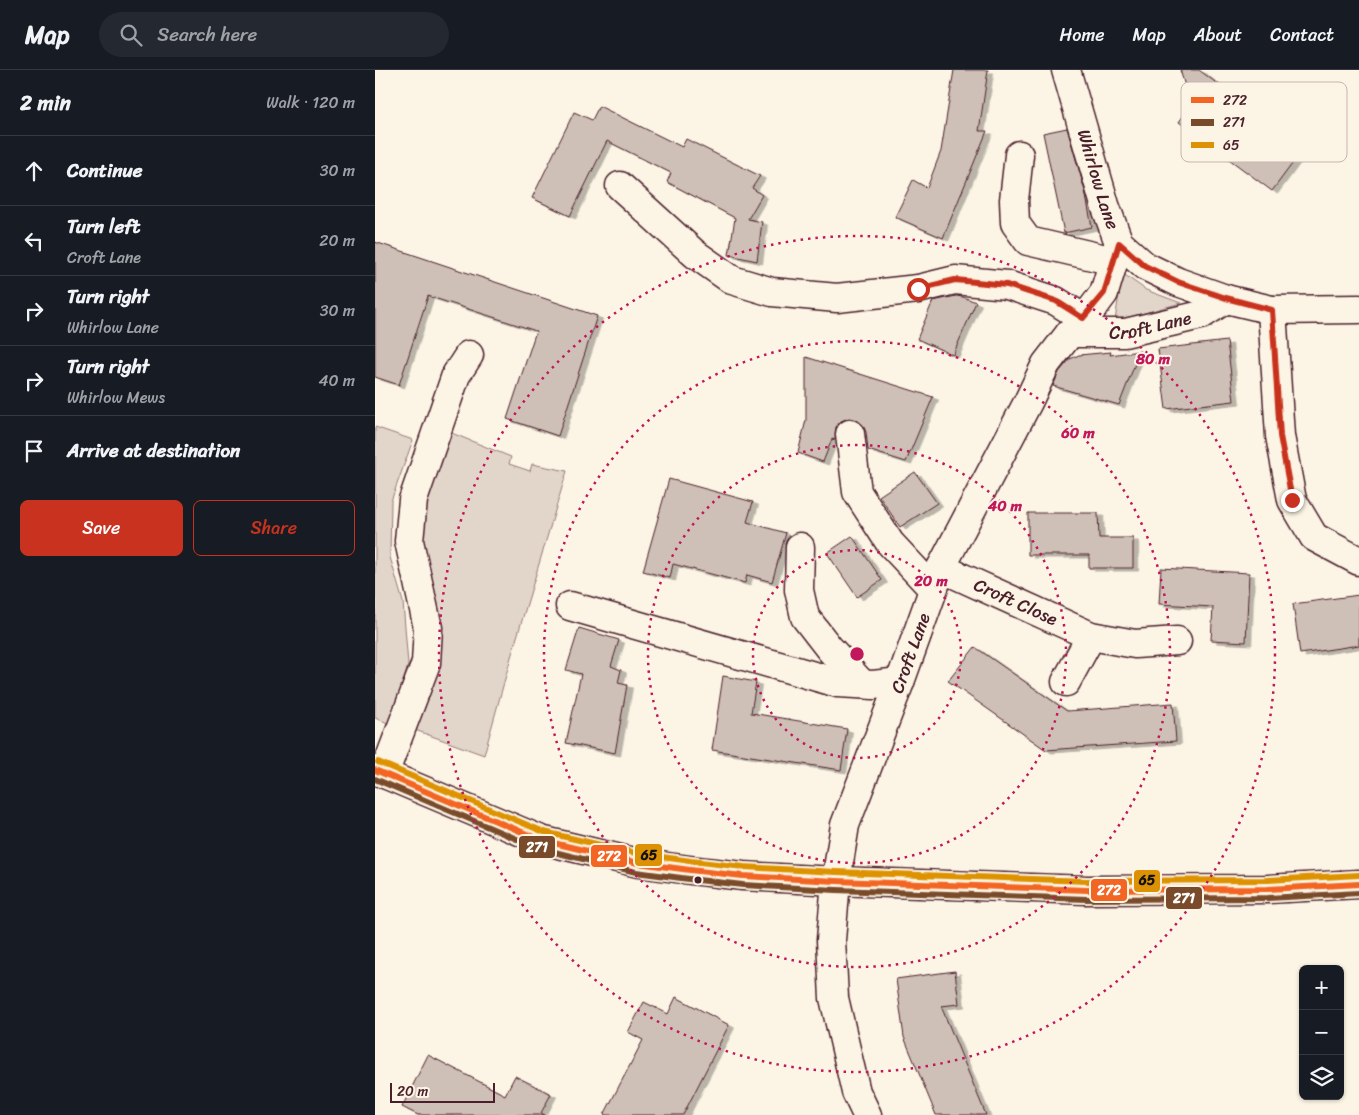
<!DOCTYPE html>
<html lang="en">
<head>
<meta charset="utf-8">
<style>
	:root { --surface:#171b24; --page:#242831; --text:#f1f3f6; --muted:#9ea1a6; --line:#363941; --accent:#c8321e }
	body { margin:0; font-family:Sriracha,sans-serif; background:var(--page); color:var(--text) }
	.controls { position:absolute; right:15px; bottom:15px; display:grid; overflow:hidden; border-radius:8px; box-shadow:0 1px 4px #0004 }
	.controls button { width:45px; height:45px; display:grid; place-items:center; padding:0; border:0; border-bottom:1px solid var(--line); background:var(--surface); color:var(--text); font:25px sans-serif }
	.scale { position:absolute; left:15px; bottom:12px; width:105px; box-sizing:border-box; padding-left:5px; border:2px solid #4a1f2b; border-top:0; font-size:14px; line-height:18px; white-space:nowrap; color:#4a1f2b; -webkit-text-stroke:4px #fcf5e5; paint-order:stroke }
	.stop { position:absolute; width:15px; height:15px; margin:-11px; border:4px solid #c8321e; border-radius:50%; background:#fff }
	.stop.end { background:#c8321e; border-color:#fff; box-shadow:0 1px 5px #0008 }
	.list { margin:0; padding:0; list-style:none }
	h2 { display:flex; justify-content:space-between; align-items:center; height:65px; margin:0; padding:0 20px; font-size:21px }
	h2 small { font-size:16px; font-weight:400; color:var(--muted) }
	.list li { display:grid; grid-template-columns:32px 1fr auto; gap:15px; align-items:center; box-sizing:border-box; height:70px; padding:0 20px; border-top:1px solid var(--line) }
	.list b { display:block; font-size:19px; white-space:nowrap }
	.list p { margin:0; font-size:16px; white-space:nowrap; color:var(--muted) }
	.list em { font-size:16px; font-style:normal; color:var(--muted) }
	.actions { display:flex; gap:10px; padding:15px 20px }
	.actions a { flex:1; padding:11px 0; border:1px solid var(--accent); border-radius:8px; text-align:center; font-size:18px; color:var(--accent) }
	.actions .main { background:var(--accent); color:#fff }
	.icon { flex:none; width:28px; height:28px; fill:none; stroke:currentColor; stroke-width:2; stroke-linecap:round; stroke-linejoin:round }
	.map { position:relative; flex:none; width:984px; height:1045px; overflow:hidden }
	header { display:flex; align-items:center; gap:30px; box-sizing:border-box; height:70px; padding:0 25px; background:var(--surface); border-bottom:1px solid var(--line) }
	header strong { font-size:24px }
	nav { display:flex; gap:28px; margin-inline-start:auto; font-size:18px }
	.search { width:350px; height:45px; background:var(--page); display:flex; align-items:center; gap:12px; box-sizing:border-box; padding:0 18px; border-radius:28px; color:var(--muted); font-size:19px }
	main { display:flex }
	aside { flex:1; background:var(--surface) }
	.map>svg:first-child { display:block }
</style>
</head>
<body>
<header>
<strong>Map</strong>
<div class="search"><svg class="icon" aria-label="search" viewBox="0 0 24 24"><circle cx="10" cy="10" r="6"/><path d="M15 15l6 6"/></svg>Search here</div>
<nav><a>Home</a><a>Map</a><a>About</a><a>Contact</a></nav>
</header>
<main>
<aside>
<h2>2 min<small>Walk · 120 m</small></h2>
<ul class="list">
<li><svg class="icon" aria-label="ahead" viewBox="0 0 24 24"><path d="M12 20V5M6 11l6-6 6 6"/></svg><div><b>Continue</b></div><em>30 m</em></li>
<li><svg class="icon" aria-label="left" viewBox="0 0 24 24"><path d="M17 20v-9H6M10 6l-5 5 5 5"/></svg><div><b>Turn left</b><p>Croft Lane</p></div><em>20 m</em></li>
<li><svg class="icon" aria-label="right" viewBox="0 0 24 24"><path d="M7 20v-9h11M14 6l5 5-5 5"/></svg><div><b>Turn right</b><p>Whirlow Lane</p></div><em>30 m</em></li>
<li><svg class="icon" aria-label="right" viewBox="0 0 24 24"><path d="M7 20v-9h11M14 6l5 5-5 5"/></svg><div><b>Turn right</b><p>Whirlow Mews</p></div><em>40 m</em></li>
<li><svg class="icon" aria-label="arrive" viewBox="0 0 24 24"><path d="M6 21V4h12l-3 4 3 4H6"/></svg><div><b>Arrive at destination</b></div></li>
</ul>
<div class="actions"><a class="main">Save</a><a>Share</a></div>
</aside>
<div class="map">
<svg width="984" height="1045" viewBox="0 0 984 1045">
	<defs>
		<filter id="shadow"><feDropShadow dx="5.5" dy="3" stdDeviation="0" flood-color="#0004"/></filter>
	</defs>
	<rect width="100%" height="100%" fill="#fcf5e5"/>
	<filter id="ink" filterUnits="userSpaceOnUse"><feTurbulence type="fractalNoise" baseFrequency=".02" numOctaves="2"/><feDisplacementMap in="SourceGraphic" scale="10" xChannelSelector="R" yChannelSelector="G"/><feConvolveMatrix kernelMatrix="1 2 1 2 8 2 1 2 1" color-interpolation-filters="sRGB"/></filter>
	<g filter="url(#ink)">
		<path fill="#e2d5ca" stroke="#967a7a" d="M747,203L771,220L806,233L740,251Z
			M0,357L38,370L16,431L15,487L28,532L33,595L20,639L13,653L0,648Z
			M74,362L136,387L134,394L155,401L157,394L192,401L136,587L109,685L40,660L36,652L45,636L42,445Z"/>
		<path fill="#cfc0b7" stroke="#4a1f2b" filter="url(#shadow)" d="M579,0H613L604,61H612L568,168L520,147L538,110L552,118L566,81Z
			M805,0H824L929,78L897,121L804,52L816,35Z
			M224,36L307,77L311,69L385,106L377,118L387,125L373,149L387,152L382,191L354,185L360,148L292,112L296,103L232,71L195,146L157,128L199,42L217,50Z
			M692,58L710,121L717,157L689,163L668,63Z
			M0,172L222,246L183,366L132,349L161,261L53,226L24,315L0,307Z
			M581,226L588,227L601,232L578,285L542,269L558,231Z
			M852,271L859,331L791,339L783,279Z
			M765,281L744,335L678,316L684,302L695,289L704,285L736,282L735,285Z
			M431,287L558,327L531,392L493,380L491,362L488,355L482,350L474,348L466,351L461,357L460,370L457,369L448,392L423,383L431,350Z
			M540,402L562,433L525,457L504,426Z
			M294,409L378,432L372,452L411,463L397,512L372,505L370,513L298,494L295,508L268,501Z
			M653,443H723L724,468H758V498H714V485H653Z
			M477,466L507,510L482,527L452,483Z
			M786,498L874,503L871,572L836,570L838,537L784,534Z
			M984,525V575L925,584L918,534Z
			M204,558L244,570L236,596L246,600L243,613L252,615L240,683L191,673L206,604L191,600Z
			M600,577L692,641L798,633L801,671L671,680L573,611Z
			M348,606L381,612L376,643L472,659L466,700L337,680Z
			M580,901L584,934L566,936L611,1045H561L529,967L521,909Z
			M301,927L354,955L308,1045H229L268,970L253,962L269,932L293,944Z
			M53,985L130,1025L140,1006L176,1024L166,1043L170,1045H43L27,1037Z"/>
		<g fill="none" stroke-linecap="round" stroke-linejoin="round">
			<g stroke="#4a1f2b" stroke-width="31">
				<g id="minor">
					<path id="s1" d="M691,0L730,135L744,173L770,196L803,212L851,229L897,240L984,239"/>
					<path d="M644,85L639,130L640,153L653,171L739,191"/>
					<path d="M245,116L320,184L357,210L397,222L462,228L543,219L580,210L632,215L681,231L708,248"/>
					<path d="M897,240L905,366L917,430L939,467L984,491"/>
					<path id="s2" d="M695,263H750L826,245L851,229"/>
					<path d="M475,364L482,422L515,473L558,519"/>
					<path d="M425,477L424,520L430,547L454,578L487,614"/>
					<path id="s3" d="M566,498L716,566L760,574L802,571"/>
					<path d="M195,536L463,613L498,615L525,612"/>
					<path d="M691,612L716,566"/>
					<path d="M9,704L51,593L53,558L34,471L38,430L81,305L94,285"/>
					<path id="s4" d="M492,1045L481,1022L459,928L456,870L461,811L470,755L525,612L566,498L653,332L671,294L695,263L717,239L729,223L744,173"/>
				</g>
			</g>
			<g stroke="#4a1f2b" stroke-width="31">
				<path id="major" d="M0,700L166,770L263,793L315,800L368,806L461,811L712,820L893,819L984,814"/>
			</g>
			<use href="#minor" stroke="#fcf5e5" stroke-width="28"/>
			<use href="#major" stroke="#fcf5e5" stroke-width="28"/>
			<g stroke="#fcf5e5" stroke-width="10">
				<path id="bus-1" d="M0,700L166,770L263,793L315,800L368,806L461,811L712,820L893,819L984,814"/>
			</g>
			<g stroke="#fcf5e5" stroke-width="10">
				<path id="bus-2" d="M0,709L163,778L261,802L314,809L368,815L461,820L712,829L893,828L984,823"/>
			</g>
			<g stroke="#fcf5e5" stroke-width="10">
				<path id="bus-3" d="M3,692L169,762L265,784L316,791L369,797L461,802L712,811L893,810L984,805"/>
			</g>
			<use href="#bus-1" stroke="#f26522" stroke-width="6"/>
			<use href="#bus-2" stroke="#7a4b2a" stroke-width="6"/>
			<use href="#bus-3" stroke="#dd9206" stroke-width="6"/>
		</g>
	</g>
	<g fill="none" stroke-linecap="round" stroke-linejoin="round" filter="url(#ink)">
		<path stroke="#c8321e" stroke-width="6" d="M543,219L580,210L632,215L681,231L708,248L729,223L744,173L770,196L803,212L851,228L897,240L905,366L917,430"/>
	</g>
	<g fill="none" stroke="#c2185b" stroke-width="2.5" stroke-dasharray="2.5 5">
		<circle cx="482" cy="584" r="104"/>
		<circle cx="482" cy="584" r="209"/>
		<circle cx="482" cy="584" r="313"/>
		<circle cx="482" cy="584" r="418"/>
	</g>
	<circle fill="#4a1f2b" stroke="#fcf5e5" stroke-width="2" cx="323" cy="810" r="4.5"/>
	<g text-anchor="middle" stroke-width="4" stroke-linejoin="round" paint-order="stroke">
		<g font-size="18" fill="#4a1f2b" stroke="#fcf5e5">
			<text dy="6" stroke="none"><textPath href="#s1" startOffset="114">Whirlow Lane</textPath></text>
			<text dy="6" stroke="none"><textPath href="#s2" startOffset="81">Croft Lane</textPath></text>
			<text dy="6" stroke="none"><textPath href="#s3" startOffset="82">Croft Close</textPath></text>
			<text dy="6" stroke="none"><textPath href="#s4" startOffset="480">Croft Lane</textPath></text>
		</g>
	</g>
	<rect x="806" y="12" width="166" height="80" rx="8" fill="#fcf5e5" stroke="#c7b5ad" stroke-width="1"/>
	<rect x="816" y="27" width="23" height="6" fill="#f26522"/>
	<rect x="816" y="49" width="23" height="7" fill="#7a4b2a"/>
	<rect x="816" y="72" width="23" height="6" fill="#dd9206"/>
	<g font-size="14" fill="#4a1f2b">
		<text x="848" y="35">272</text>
		<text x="848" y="57">271</text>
		<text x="848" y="80">65</text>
	</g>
	<circle cx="482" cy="584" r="8" fill="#c2185b" stroke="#fcf5e5" stroke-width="2.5"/>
	<g font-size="15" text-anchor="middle" font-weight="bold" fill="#c2185b" stroke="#fcf5e5" stroke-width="4" stroke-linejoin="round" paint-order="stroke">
		<text x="778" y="294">80 m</text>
		<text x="703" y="368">60 m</text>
		<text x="630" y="441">40 m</text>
		<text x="556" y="516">20 m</text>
	</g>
	<g stroke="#fcf5e5" stroke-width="2">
		<rect x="143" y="765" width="38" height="24" rx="5" fill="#7a4b2a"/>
		<rect x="259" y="773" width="29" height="24" rx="5" fill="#dd9206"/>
		<rect x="215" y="774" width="38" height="24" rx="5" fill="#f26522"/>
		<rect x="758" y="799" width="28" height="24" rx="5" fill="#dd9206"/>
		<rect x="715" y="808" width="38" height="24" rx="5" fill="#f26522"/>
		<rect x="790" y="816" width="38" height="24" rx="5" fill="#7a4b2a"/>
	</g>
	<g font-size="14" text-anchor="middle" font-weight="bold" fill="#fff">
		<text x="162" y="782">271</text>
		<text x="234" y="791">272</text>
		<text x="734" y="825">272</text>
		<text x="809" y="833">271</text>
	</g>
	<g font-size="14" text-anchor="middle" font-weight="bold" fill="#111">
		<text x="274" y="790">65</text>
		<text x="772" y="815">65</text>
	</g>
</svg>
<div class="controls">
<button>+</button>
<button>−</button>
<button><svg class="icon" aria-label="layers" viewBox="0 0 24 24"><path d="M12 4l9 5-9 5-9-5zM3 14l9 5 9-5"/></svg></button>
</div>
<div class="scale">20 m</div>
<div class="stop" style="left:543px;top:219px"></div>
<div class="stop end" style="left:917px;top:430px"></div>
</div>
</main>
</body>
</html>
